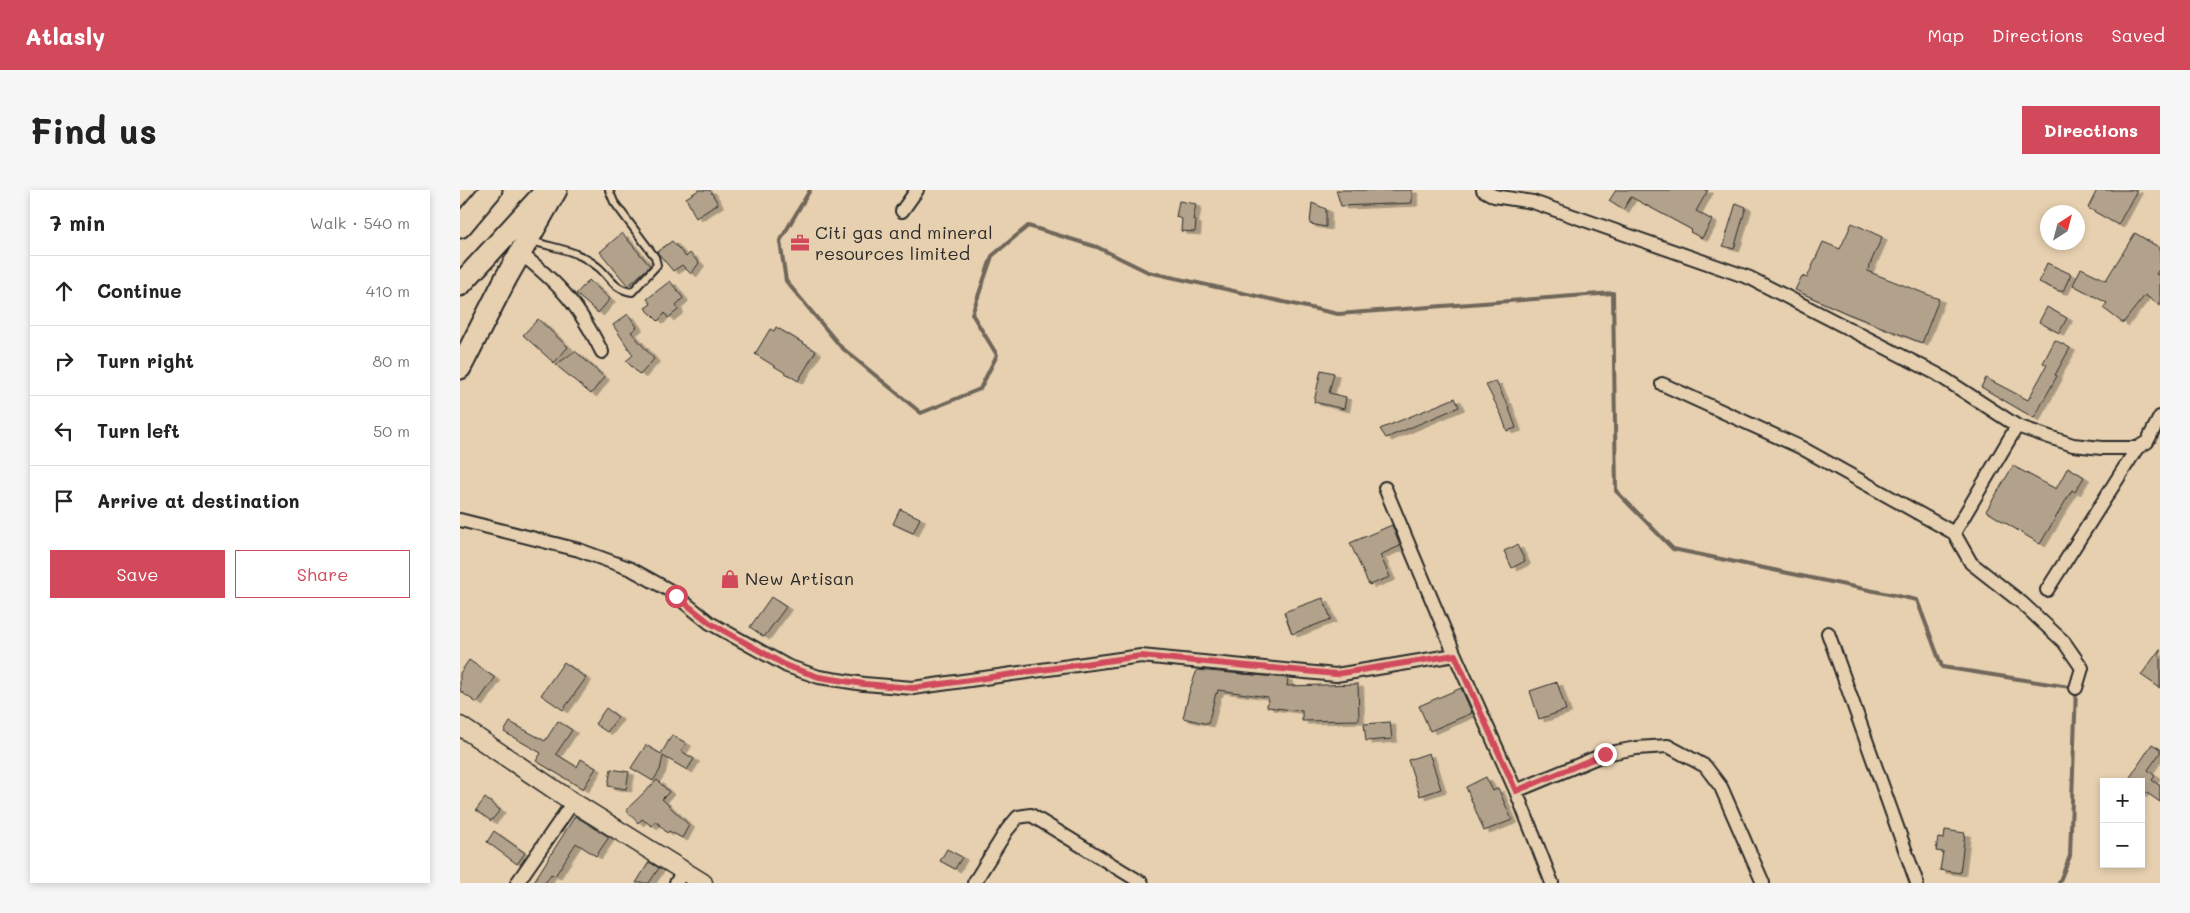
<!DOCTYPE html>
<html lang="en">
<head>
<meta charset="utf-8">
<style>
	:root { --surface:#fff; --page:#f6f6f6; --text:#222; --muted:#767676; --line:#e0e0e0; --accent:#d1495b }
	body { margin:0; font-family:Mali,sans-serif; background:var(--page); color:var(--text) }
	.controls { position:absolute; right:15px; bottom:15px; display:grid; overflow:hidden; border-radius:0px; box-shadow:0 2px 8px #0003 }
	.controls button { width:45px; height:45px; display:grid; place-items:center; padding:0; border:0; border-bottom:1px solid var(--line); background:var(--surface); color:var(--text); font:25px sans-serif }
	.compass { position:absolute; left:1580px; top:15px; width:45px; height:45px; border-radius:50%; background:var(--surface); box-shadow:0 2px 8px #0003; rotate:36deg }
	.stop { position:absolute; width:15px; height:15px; margin:-11px; border:4px solid #d1495b; border-radius:50%; background:#fff }
	.stop.end { background:#d1495b; border-color:#fff; box-shadow:0 1px 5px #0008 }
	.list { margin:0; padding:0; list-style:none }
	h2 { display:flex; justify-content:space-between; align-items:center; height:65px; margin:0; padding:0 20px; font-size:21px }
	h2 small { font-size:16px; font-weight:400; color:var(--muted) }
	.list li { display:grid; grid-template-columns:32px 1fr auto; gap:15px; align-items:center; box-sizing:border-box; height:70px; padding:0 20px; border-top:1px solid var(--line) }
	.list b { display:block; font-size:19px; white-space:nowrap }
	.list em { font-size:16px; font-style:normal; color:var(--muted) }
	.actions { display:flex; gap:10px; padding:15px 20px }
	.actions a { flex:1; padding:11px 0; border:1px solid var(--accent); border-radius:0px; text-align:center; font-size:18px; color:var(--accent) }
	.actions .main { background:var(--accent); color:#fff }
	.icon { flex:none; width:28px; height:28px; fill:none; stroke:currentColor; stroke-width:2; stroke-linecap:round; stroke-linejoin:round }
	.map { position:relative; flex:none; width:1700px; height:693px; overflow:hidden; border-radius:0px }
	header { display:flex; align-items:center; gap:30px; box-sizing:border-box; height:70px; padding:0 25px; background:var(--accent); color:#fff }
	header strong { font-size:24px }
	nav { display:flex; gap:28px; margin-inline-start:auto; font-size:18px }
	.intro { display:flex; align-items:center; justify-content:space-between; box-sizing:border-box; height:120px; padding:0 30px }
	h1 { margin:0; font-size:35px }
	.button { padding:12px 22px; border-radius:0px; background:var(--accent); color:#fff; font-size:18px; font-weight:700 }
	main { display:flex; gap:30px; padding:0 30px }
	aside { flex:1; background:var(--surface); border-radius:0px; box-shadow:0 2px 8px #0003 }
	.map>svg:first-child { display:block }
</style>
</head>
<body>
<header>
<strong>Atlasly</strong>
<nav><a>Map</a><a>Directions</a><a>Saved</a></nav>
</header>
<div class="intro"><h1>Find us</h1><a class="button">Directions</a></div>
<main>
<aside>
<h2>7 min<small>Walk · 540 m</small></h2>
<ul class="list">
<li><svg class="icon" aria-label="ahead" viewBox="0 0 24 24"><path d="M12 20V5M6 11l6-6 6 6"/></svg><div><b>Continue</b></div><em>410 m</em></li>
<li><svg class="icon" aria-label="right" viewBox="0 0 24 24"><path d="M7 20v-9h11M14 6l5 5-5 5"/></svg><div><b>Turn right</b></div><em>80 m</em></li>
<li><svg class="icon" aria-label="left" viewBox="0 0 24 24"><path d="M17 20v-9H6M10 6l-5 5 5 5"/></svg><div><b>Turn left</b></div><em>50 m</em></li>
<li><svg class="icon" aria-label="arrive" viewBox="0 0 24 24"><path d="M6 21V4h12l-3 4 3 4H6"/></svg><div><b>Arrive at destination</b></div></li>
</ul>
<div class="actions"><a class="main">Save</a><a>Share</a></div>
</aside>
<div class="map">
<svg width="1700" height="693" viewBox="0 0 1700 693">
	<defs>
		<filter id="shadow"><feDropShadow dx="5.5" dy="3" stdDeviation="0" flood-color="#0004"/></filter>
	</defs>
	<rect width="100%" height="100%" fill="#e6d0af"/>
	<filter id="ink" filterUnits="userSpaceOnUse"><feTurbulence type="fractalNoise" baseFrequency=".02" numOctaves="2"/><feDisplacementMap in="SourceGraphic" scale="10" xChannelSelector="R" yChannelSelector="G"/><feConvolveMatrix kernelMatrix="1 2 1 2 8 2 1 2 1" color-interpolation-filters="sRGB"/></filter>
	<g filter="url(#ink)">
		<g fill="none" stroke-linecap="round" stroke-linejoin="round">
			<path stroke="#6f665a" stroke-width="4" d="M350,0L320,51L326,91L381,157L461,223L520,199L537,165L512,124L532,66L568,36L637,57L688,82L878,124L1153,103L1156,301L1213,359L1457,410L1482,477L1616,498L1610,666L1599,693"/>
		</g>
		<path fill="#b2a28b" stroke="#2b2b2b" filter="url(#shadow)" d="M239,0H250L258,14L236,28L226,8Z
			M876,0H952V13L881,16Z
			M1156,0H1248L1236,21L1252,30L1242,48L1230,42L1232,40L1171,7L1163,20L1149,11Z
			M1637,0H1677L1658,35L1628,18Z
			M719,11L736,14L733,30L736,31L735,42L721,41L722,29L716,27Z
			M852,13L866,19V37L850,34Z
			M1276,13L1286,17L1274,59L1263,56Z
			M1392,33L1422,47L1407,81L1479,109L1462,153L1386,123L1335,100L1342,86L1347,88L1363,52L1380,59Z
			M162,43L190,76L168,96L140,62Z
			M1675,43L1700,58V78L1696,84L1700,86V116L1685,105L1663,133L1643,118L1647,113L1613,95L1621,78L1646,90Z
			M212,51L226,67L230,63L239,73L231,84L222,75L213,81L197,62Z
			M1587,73L1611,84L1603,101H1599L1579,92Z
			M129,90L150,109L138,123L116,104Z
			M210,91L223,108L216,115L218,120L208,128L205,123L198,131L185,118L191,114L187,109Z
			M1587,117L1607,128L1599,143L1579,132Z
			M168,124L177,137L171,142L194,169L180,185L166,171L173,165L153,135Z
			M78,129L108,157L94,173L63,145Z
			M316,137L356,161L338,191L295,164L310,139L314,141Z
			M1595,150L1610,158L1595,185L1597,186L1574,228L1521,197L1526,188L1568,210L1587,175L1583,173Z
			M115,161L144,187L131,204L96,175Z
			M861,180L874,183L869,203L886,207L884,219L854,212Z
			M1036,191L1045,211L1046,210L1056,238L1047,241L1041,224L1026,195Z
			M995,208L999,217L926,248L920,239Z
			M1553,276L1596,299L1608,277L1624,287L1615,302L1612,300L1580,354L1526,321Z
			M440,319L460,328L453,343L433,334Z
			M932,335L940,356L920,365L930,387L909,395L890,353Z
			M1057,355L1065,371L1052,378L1044,361Z
			M311,407L326,417L304,447L290,437Z
			M863,408L871,429L832,444L824,422Z
			M1700,459V498L1681,485Z
			M9,470L35,488L17,513L0,501V483Z
			M104,472L126,488L103,520L81,505Z
			M737,480L828,488L827,496L898,494L899,530L842,531V521L807,517L808,507L758,500L757,504L756,503L748,534L723,528L730,499Z
			M1097,492L1106,520L1079,529L1070,501Z
			M1001,498L1012,523L970,541L959,516Z
			M146,518L158,527L147,542L135,534Z
			M98,531L112,540L96,564L117,577L121,569L136,578L123,599L76,571L81,563L44,542L50,532L85,551Z
			M930,532L932,549L906,551L904,534Z
			M212,545L226,553L221,561L234,569L227,580L203,566L200,580L193,591L171,578L186,555L201,564Z
			M1692,554L1700,559V563L1688,580L1695,586L1692,590L1700,596V612L1684,601L1681,605V592H1667Z
			M969,563L981,599L960,606L948,570Z
			M151,579L169,582L166,599L148,596Z
			M1026,587L1033,601L1038,598L1052,630L1024,641L1006,597Z
			M197,590L209,602L202,609L229,635L222,648L209,641L207,643L196,631L192,636L182,629L178,633L166,620Z
			M25,608L40,620L31,631L16,620Z
			M115,626L149,647L136,666L116,653L95,686L91,684L85,693H73Z
			M1485,640L1505,643L1500,683L1480,680L1483,662L1476,661L1478,648L1484,649Z
			M34,641L65,663L57,674L27,652Z
			M487,659L502,667L495,679L480,671Z
			M189,672L199,678L189,693H176Z"/>
		<g fill="none" stroke-linecap="round" stroke-linejoin="round">
			<g stroke="#2b2b2b" stroke-width="10">
				<path id="service" d="M72,51C97,59 115,59 138,77C151,88 153,99 172,102L197,75L195,67L154,12L149,0"/>
			</g>
			<g stroke="#2b2b2b" stroke-width="16">
				<path id="minor" d="M1023,0L1034,6L1073,12L1290,88L1477,184L1557,236L1613,255L1642,258H1677L1687,252L1700,227
					M442,21L457,0
					M60,63C102,96 118,115 142,162
					M1202,194L1340,257L1494,343L1511,373L1562,413L1604,452L1622,478L1616,498
					M925,298L995,465L1056,601L1092,693
					M0,330L119,360L171,379L209,400L250,433L327,476L359,487L404,494L453,498L681,466L876,485L995,465
					M1494,343L1557,236
					M1587,400L1677,258
					M1368,443L1457,693
					M1056,601L1145,564L1176,558L1208,556L1245,576L1261,597L1303,693
					M57,693L113,612
					M216,693L223,681
					M514,693L547,640L558,627L571,625L682,693"/>
			</g>
			<g stroke="#2b2b2b" stroke-width="21">
				<path id="secondary" d="M0,536L113,612L243,693"/>
			</g>
			<g stroke="#2b2b2b" stroke-width="25">
				<path id="trunk" d="M0,37L31,0
					M0,95L86,1
					M0,178L46,88L96,0"/>
			</g>
			<use href="#service" stroke="#e6d0af" stroke-width="6"/>
			<use href="#minor" stroke="#e6d0af" stroke-width="12"/>
			<use href="#secondary" stroke="#e6d0af" stroke-width="18"/>
			<use href="#trunk" stroke="#e6d0af" stroke-width="21"/>
		</g>
	</g>
	<g fill="none" stroke-linecap="round" stroke-linejoin="round" filter="url(#ink)">
		<path stroke="#d1495b" stroke-width="6" d="M216,406L250,433L327,476L359,487L404,494L453,498L681,466L876,484L995,465L1056,601L1145,564"/>
	</g>
	<defs>
		<g id="office-bare" transform="scale(1.5)"><path d="M-6-3h4V-5.5h4V-3h4V5H-6ZM-1-4.5V-3h2v-1.5ZM-6 0V1H6V0Z" fill="#d1495b" stroke="#e6d0af" stroke-width="2.5" paint-order="stroke"/></g>
		<g id="shop-bare" transform="scale(1.5)"><path d="M-5-2.5h2.3a2.7 3.5 0 0 1 5.4 0H5L5.5 6h-11ZM-1.5-2.5h3a1.5 2.3 0 0 0-3 0Z" fill="#d1495b" stroke="#e6d0af" stroke-width="2.5" paint-order="stroke"/></g>
	</defs>
	<g fill-rule="evenodd">
		<use href="#office-bare" x="340" y="53"/>
		<use href="#shop-bare" x="270" y="389"/>
	</g>
	<g text-anchor="middle" stroke-width="4.5" stroke-linejoin="round" paint-order="stroke">
		<g font-size="18" fill="#2b2b2b" stroke="#e6d0af" text-anchor="start">
			<text x="355" y="49">Citi gas and mineral<tspan x="355" dy="21">resources limited</tspan></text>
			<text x="285" y="395">New Artisan</text>
		</g>
	</g>
</svg>
<div class="controls">
<button>+</button>
<button>−</button>
</div>
<svg class="compass" viewBox="-18 -18 36 36"><path d="M0-13l5 13h-10z" fill="#e53935"/><path d="M0 13l5-13h-10z" fill="#767676"/></svg>
<div class="stop" style="left:216px;top:406px"></div>
<div class="stop end" style="left:1145px;top:564px"></div>
</div>
</main>
</body>
</html>
